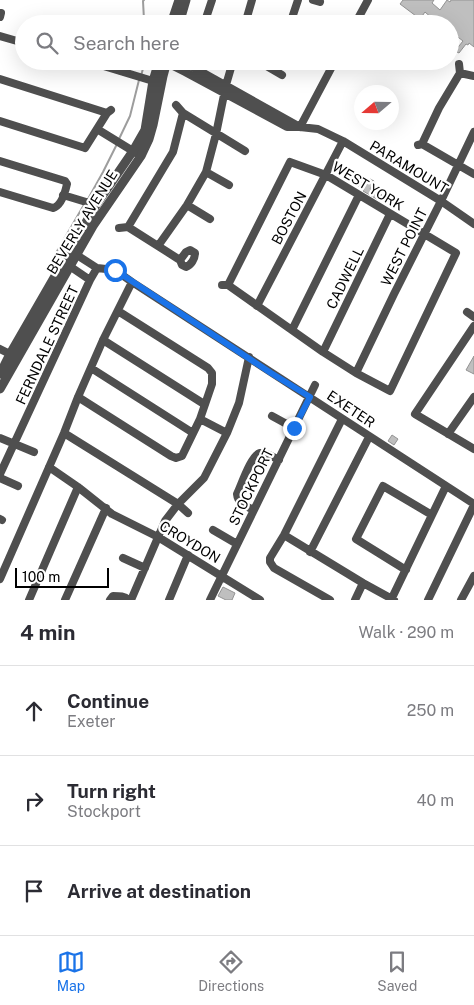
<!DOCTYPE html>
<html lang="en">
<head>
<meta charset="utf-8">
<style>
	:root { --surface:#fff; --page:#f2f2f3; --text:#2b2b33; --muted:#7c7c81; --line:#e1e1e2; --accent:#1a73e8 }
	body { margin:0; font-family:"Public Sans",sans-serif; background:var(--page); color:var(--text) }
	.compass { position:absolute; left:354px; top:85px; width:45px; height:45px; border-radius:50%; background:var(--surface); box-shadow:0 5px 20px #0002; rotate:250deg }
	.scale { position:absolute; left:15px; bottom:12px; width:94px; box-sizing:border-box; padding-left:5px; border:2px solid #000; border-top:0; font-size:14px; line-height:18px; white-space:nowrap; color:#000; -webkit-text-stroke:4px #fff; paint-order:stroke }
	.stop { position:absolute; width:15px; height:15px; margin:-11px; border:4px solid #1a73e8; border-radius:50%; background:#fff }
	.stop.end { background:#1a73e8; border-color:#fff; box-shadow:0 1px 5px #0008 }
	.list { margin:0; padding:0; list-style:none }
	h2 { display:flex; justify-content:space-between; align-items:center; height:65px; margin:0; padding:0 20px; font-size:21px }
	h2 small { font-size:16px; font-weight:400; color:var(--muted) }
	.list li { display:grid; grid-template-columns:32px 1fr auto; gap:15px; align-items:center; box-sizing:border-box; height:90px; padding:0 20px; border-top:1px solid var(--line) }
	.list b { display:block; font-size:19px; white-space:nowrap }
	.list p { margin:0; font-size:16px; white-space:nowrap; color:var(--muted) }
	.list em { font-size:16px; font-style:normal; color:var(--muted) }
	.icon { flex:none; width:28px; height:28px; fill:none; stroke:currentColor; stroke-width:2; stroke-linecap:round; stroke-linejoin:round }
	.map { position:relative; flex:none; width:474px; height:600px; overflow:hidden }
	.search { position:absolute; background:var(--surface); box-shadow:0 5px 20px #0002; left:15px; right:15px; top:15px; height:55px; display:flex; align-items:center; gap:12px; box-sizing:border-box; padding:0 18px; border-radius:28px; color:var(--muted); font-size:19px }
	.sheet { height:335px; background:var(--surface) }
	nav { display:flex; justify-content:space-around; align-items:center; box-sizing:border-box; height:70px; border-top:1px solid var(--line); background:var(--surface); font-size:14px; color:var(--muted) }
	nav a { display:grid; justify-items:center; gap:2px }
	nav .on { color:var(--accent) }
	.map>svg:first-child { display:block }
</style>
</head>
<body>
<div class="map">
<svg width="474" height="600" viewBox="0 0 474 600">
	<rect width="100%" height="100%" fill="#fff"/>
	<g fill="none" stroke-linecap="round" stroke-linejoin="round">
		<path stroke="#9d9d9d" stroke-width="2" d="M144,0L143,1L144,20L146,24
			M141,76L145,61
			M119,139L130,116L139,80
			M88,199L103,172L117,144
			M56,253L85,203"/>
	</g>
	<path fill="#bfbfbf" stroke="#939393" d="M403,0H434L432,3L440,10L447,0L450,2L451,0H474V47L469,43L468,45L466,44L459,53L455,51L463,41L450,31V24H429L433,19L425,12L420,19L400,4Z
		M352,177L366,185L370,179L374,181L370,189L382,195L380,201L363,191L364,189L350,181Z
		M474,356V374L466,370Z
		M392,435L398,439L394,445L388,441Z
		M223,587L235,593L232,600H226L218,596Z"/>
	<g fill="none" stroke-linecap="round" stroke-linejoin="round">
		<path stroke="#4f4f4f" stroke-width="8" d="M313,0L320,2
			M0,17L1,13
			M204,24L212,0
			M245,24L252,0
			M290,24L298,0
			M355,24L368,0
			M0,36L24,43
			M87,61L153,81
			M163,61L185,72L287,127H300L318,129L343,141L441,201L474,224
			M182,61L300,127
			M258,61L282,75
			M459,64L460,73L474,76
			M121,71L124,61
			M0,79L107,113
			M183,113L245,151
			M0,121L85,148
			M300,127L335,61
			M97,129L141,156
			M422,144L439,108L460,73
			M418,145L422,144L474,174
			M85,148L107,113L111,110
			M0,161L65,181L67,184C65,193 61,206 53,208L0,192
			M290,162L326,175L456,253L390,391
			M206,172L229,185
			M63,195L96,205
			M187,205L210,219
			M128,227L180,260L182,265L186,267C191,265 195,259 195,253L190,250L186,252L180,260
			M119,228L128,227L173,152L183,113L176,105
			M158,246L187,205L206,172L216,134L226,85L233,61
			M65,263L90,280
			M97,268L115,270L132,282
			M222,285H228L323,352L356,373L390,391
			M228,285L290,162
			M257,306L343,141
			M467,312L474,317
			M474,326L415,414L474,449
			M292,330L359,195
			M103,340L204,404
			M0,349L14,356
			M323,352L390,214
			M91,368L193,433
			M356,373L394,294L441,201L474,132
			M78,397L171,456L176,458L182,456L200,419L212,384V373L208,368L118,311
			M272,416L294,428
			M200,419L227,433
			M64,433L178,504L188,513
			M448,434L474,397
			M0,438L34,452
			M49,467L78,487L112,514L158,537L260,600
			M0,474L90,280L97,268L72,252
			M0,478L18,486
			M254,510C246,506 238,504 237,494C241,486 251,455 260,453C266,452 273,457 279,460
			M0,519L2,520
			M213,530L237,544
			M284,535L363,583L394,600
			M310,552L369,437
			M123,558L145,568
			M406,570L356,539L383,486L432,515
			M0,579L64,433L78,397L103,340L132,282L474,504
			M29,600L78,487
			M65,600L106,508
			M110,600L113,596C120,596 124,596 129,600
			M131,600L165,521L178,504L204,478L227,433L239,403L249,357
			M169,600L188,555
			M210,600L315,385
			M330,600L274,568L270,562V558L284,535L342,419
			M355,600L363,583
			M391,600L446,486
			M428,600L474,505
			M461,600L474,576"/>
		<path stroke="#4f4f4f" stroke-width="9" d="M171,24L179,0
			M179,24L186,0
			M0,374L10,354L96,205L133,151L145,130L153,81L159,61
			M0,389L93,226L141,156L149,139L153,125L163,76L167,61"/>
	</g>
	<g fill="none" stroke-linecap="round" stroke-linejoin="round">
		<path stroke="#1a73e8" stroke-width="6" d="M115,270L271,373L310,397L294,428"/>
	</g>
	<g text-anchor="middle" stroke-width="4.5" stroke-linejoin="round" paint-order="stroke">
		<g font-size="14" fill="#000" stroke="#fff">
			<text transform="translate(409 167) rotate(31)" y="5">PARAMOUNT</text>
			<text transform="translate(368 186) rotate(31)" y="5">WEST YORK</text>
			<text transform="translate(289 218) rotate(-62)" y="5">BOSTON</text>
			<text transform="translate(82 222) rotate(-58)" y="5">BEVERLY AVENUE</text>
			<text transform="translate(404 247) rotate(-63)" y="5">WEST POINT</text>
			<text transform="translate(345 278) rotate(-64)" y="5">CADWELL</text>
			<text transform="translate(47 345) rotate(-65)" y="5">FERNDALE STREET</text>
			<text transform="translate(351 409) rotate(34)" y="5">EXETER</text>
			<text transform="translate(251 487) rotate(-64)" y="5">STOCKPORT</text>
			<text transform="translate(190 542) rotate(31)" y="5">CROYDON</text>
		</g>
	</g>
</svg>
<svg class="compass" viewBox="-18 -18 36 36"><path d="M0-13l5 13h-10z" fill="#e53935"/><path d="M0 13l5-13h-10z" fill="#7c7c81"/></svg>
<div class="scale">100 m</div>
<div class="stop" style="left:115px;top:270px"></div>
<div class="stop end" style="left:294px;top:428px"></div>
<div class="search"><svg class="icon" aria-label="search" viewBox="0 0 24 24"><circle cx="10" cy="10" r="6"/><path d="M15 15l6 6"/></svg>Search here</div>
</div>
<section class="sheet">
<h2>4 min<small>Walk · 290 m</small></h2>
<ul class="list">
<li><svg class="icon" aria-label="ahead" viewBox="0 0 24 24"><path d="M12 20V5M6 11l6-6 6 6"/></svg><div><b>Continue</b><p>Exeter</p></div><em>250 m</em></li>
<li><svg class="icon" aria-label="right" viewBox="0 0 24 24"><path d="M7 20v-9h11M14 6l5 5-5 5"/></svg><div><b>Turn right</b><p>Stockport</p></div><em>40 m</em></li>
<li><svg class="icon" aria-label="arrive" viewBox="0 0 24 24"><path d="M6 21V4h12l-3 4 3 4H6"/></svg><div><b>Arrive at destination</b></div></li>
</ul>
</section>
<nav>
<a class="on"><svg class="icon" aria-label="map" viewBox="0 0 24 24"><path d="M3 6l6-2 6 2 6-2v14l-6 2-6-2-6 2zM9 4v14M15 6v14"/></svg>Map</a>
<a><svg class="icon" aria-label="directions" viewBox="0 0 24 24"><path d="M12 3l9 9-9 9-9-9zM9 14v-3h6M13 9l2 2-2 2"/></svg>Directions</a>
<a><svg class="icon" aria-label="saved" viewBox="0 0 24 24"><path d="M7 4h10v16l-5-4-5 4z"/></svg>Saved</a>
</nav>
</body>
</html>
